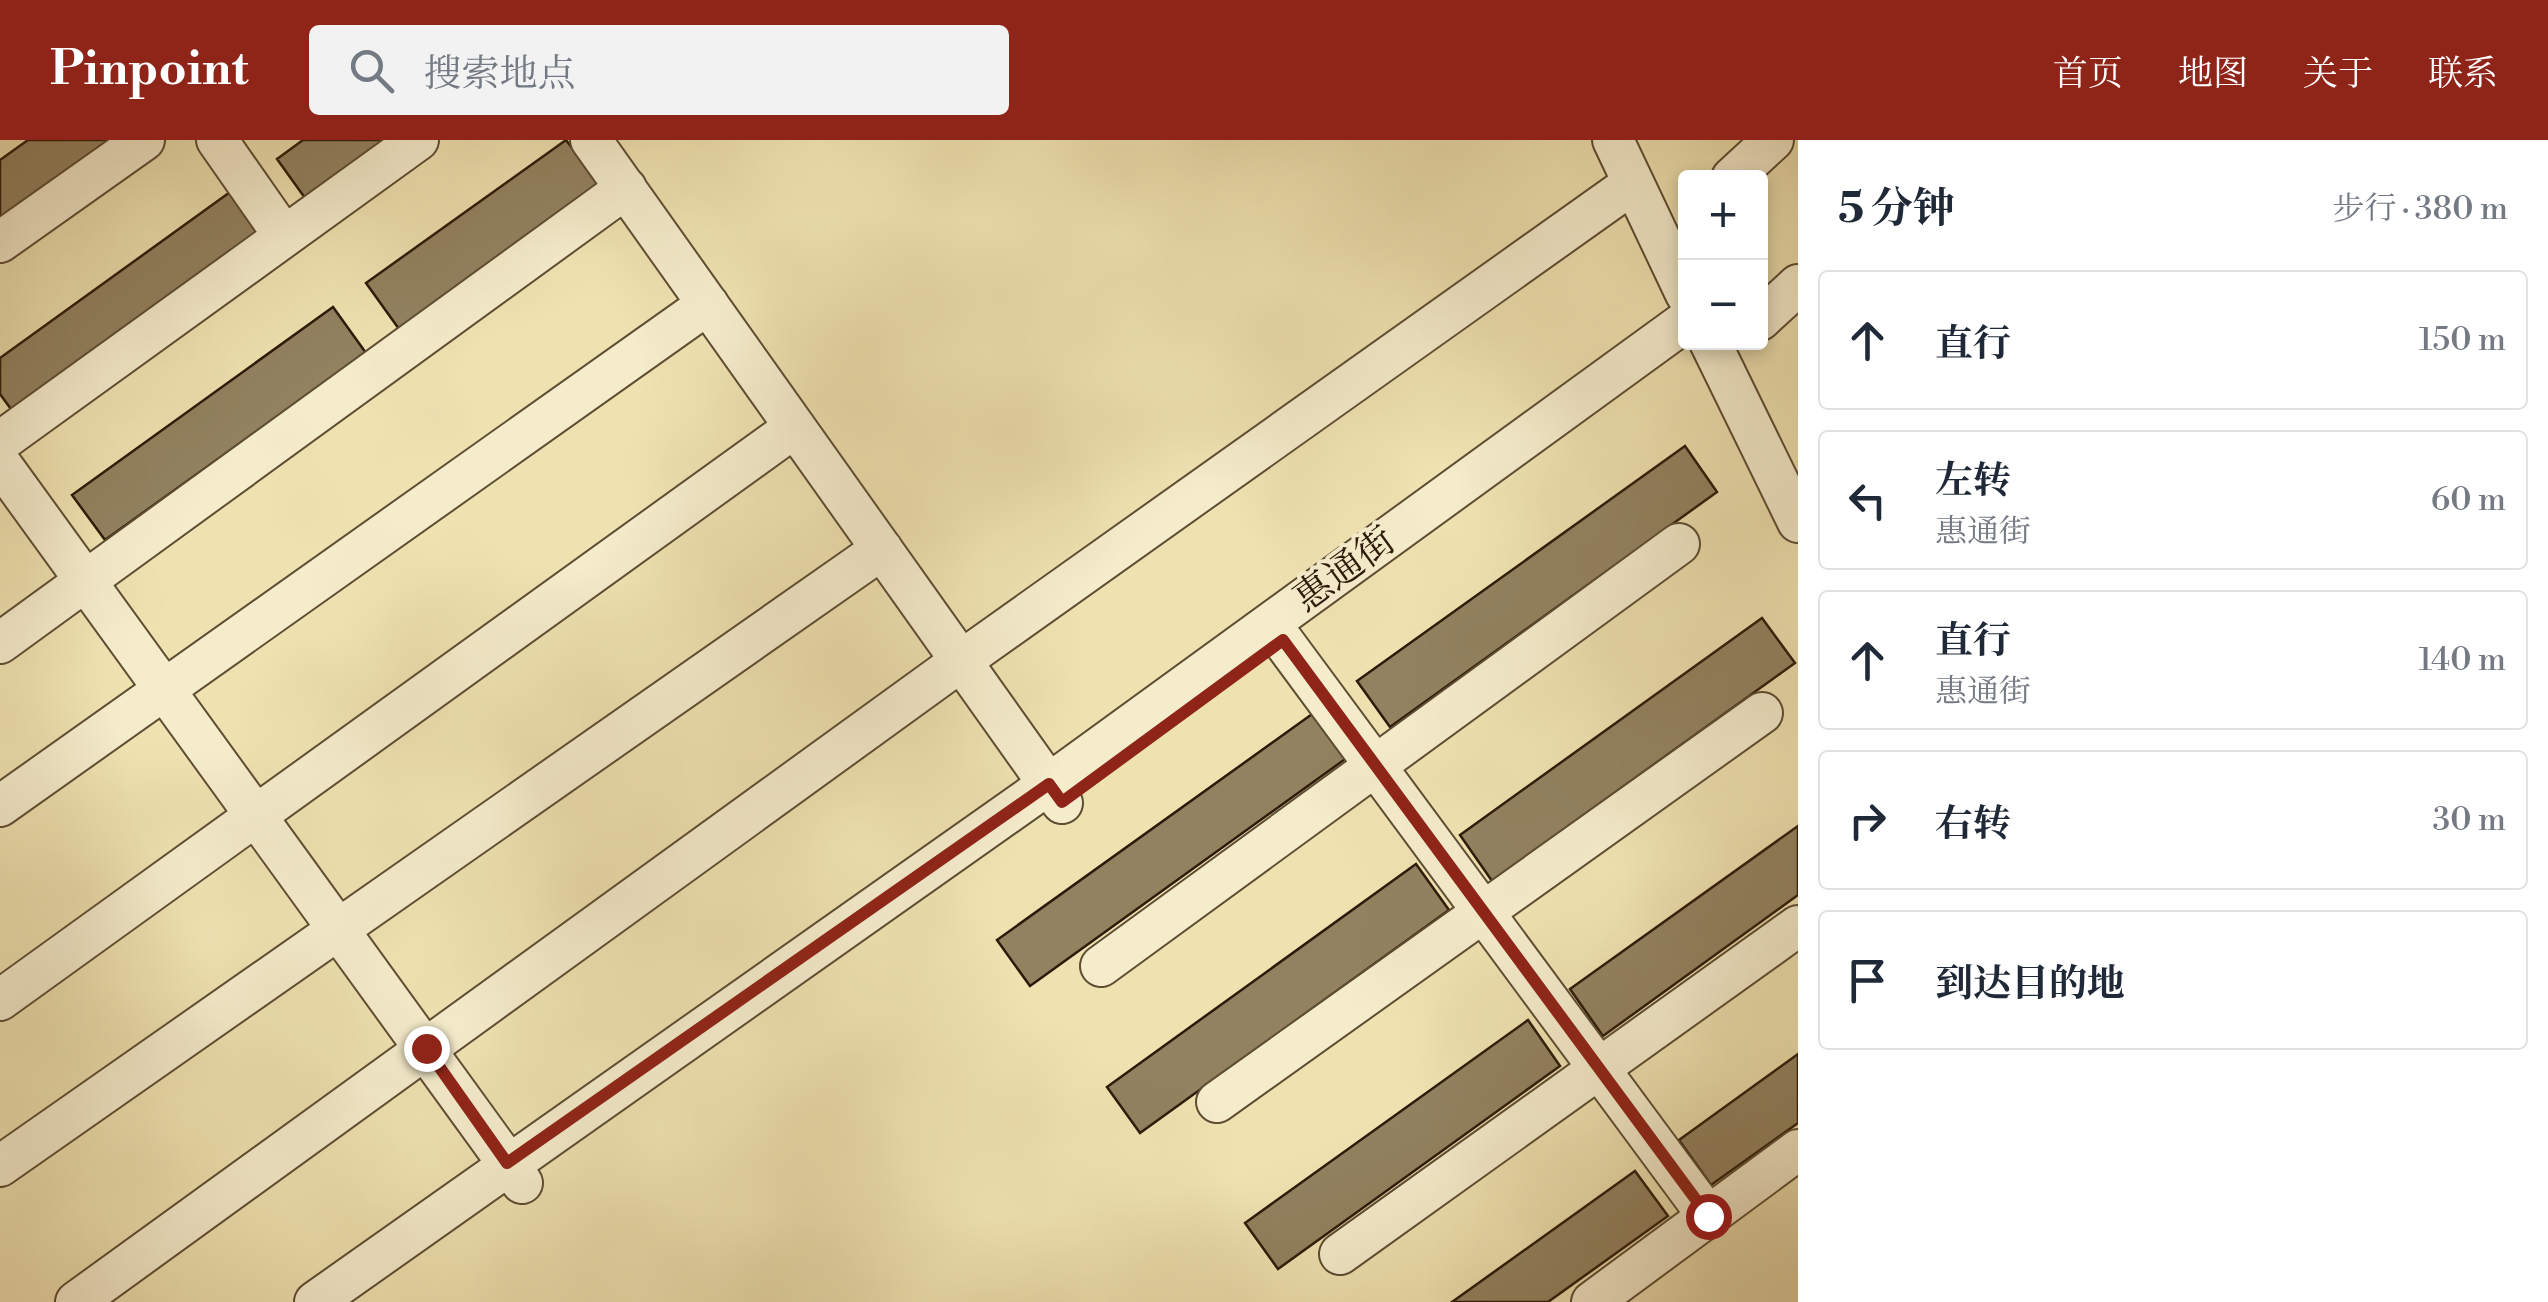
<!DOCTYPE html>
<html lang="zh">
<head>
<meta charset="utf-8">
<style>
	:root { --surface:#fff; --page:#f2f2f3; --text:#1f2937; --muted:#747a83; --line:#e0e1e3; --accent:#8f2418 }
	body { margin:0; font-family:"Libre Bodoni","Noto Serif SC",serif; background:var(--page); color:var(--text) }
	.controls { position:absolute; right:30px; top:30px; display:grid; overflow:hidden; border-radius:10px; box-shadow:0 5px 15px #0003 }
	.controls button { width:90px; height:90px; display:grid; place-items:center; padding:0; border:0; border-bottom:2px solid var(--line); background:var(--surface); color:var(--text); font:50px sans-serif }
	.stop { position:absolute; width:30px; height:30px; margin:-22px; border:8px solid #8f2418; border-radius:50%; background:#fff }
	.stop.end { background:#8f2418; border-color:#fff; box-shadow:0 2px 10px #0008 }
	.list { margin:0; padding:0; list-style:none }
	h2 { display:flex; justify-content:space-between; align-items:center; height:130px; margin:0; padding:0 40px; font-size:42px }
	h2 small { font-size:32px; font-weight:400; color:var(--muted) }
	.list li { display:grid; grid-template-columns:65px 1fr auto; gap:30px; align-items:center; box-sizing:border-box; height:140px; margin:0 20px 20px; padding:0 20px; border:2px solid var(--line); border-radius:10px }
	.list b { display:block; font-size:38px; white-space:nowrap }
	.list p { margin:0; font-size:32px; white-space:nowrap; color:var(--muted) }
	.list em { font-size:32px; font-style:normal; color:var(--muted) }
	.icon { flex:none; width:55px; height:55px; fill:none; stroke:currentColor; stroke-width:2; stroke-linecap:round; stroke-linejoin:round }
	.map { position:relative; flex:none; width:1798px; height:1162px; overflow:hidden }
	header { display:flex; align-items:center; gap:60px; box-sizing:border-box; height:140px; padding:0 50px; background:var(--accent); color:#fff }
	header strong { font-size:48px }
	nav { display:flex; gap:55px; margin-inline-start:auto; font-size:35px }
	.search { width:700px; height:90px; background:var(--page); display:flex; align-items:center; gap:25px; box-sizing:border-box; padding:0 35px; border-radius:10px; color:var(--muted); font-size:38px }
	main { display:flex }
	aside { flex:1; background:var(--surface) }
	.map>svg:first-child { display:block }
</style>
</head>
<body>
<header>
<strong>Pinpoint</strong>
<div class="search"><svg class="icon" aria-label="search" viewBox="0 0 24 24"><circle cx="10" cy="10" r="6"/><path d="M15 15l6 6"/></svg>搜索地点</div>
<nav><a>首页</a><a>地图</a><a>关于</a><a>联系</a></nav>
</header>
<main>
<div class="map">
<svg width="1798" height="1162" viewBox="0 0 1798 1162">
	<rect width="100%" height="100%" fill="#efe2b1"/>
	<filter id="stains"><feTurbulence type="fractalNoise" baseFrequency=".002" numOctaves="4"/><feColorMatrix values="0 0 0 0 .2 0 0 0 0 .09 0 0 0 0 .02 0 0 0 .5 -.17"/></filter>
	<radialGradient id="worn" r=".72"><stop offset=".6" stop-color="#630" stop-opacity="0"/><stop offset="1" stop-color="#630" stop-opacity=".3"/></radialGradient>
	<path fill="#928260" stroke="#2d1b09" stroke-width="2.5" d="M28,0H124L0,89V20Z
		M303,0H400L310,65L277,19Z
		M566,0L600,45L399,189L366,143Z
		M244,42L277,88L16,276L0,254V218Z
		M333,167L366,213L105,400L72,355Z
		M1685,306L1717,352L1390,587L1357,541Z
		M1762,478L1795,523L1492,741L1460,695Z
		M1315,572L1348,617L1030,846L997,800Z
		M1798,686V755L1603,896L1570,849Z
		M1416,724L1449,770L1140,993L1107,947Z
		M1528,880L1560,926L1278,1129L1245,1083Z
		M1798,914V983L1711,1045L1679,1000Z
		M1635,1031L1668,1076L1548,1162H1452Z"/>
	<g fill="none" stroke-linecap="round" stroke-linejoin="round">
		<g stroke="#5e4d33" stroke-width="44">
			<path id="minor" d="M217,0L284,96
				M591,0L1062,663
				M1613,0L1686,154
				M1732,38L1773,0
				M0,102L144,0
				M1760,180L1798,145
				M1710,202L1798,382
				M0,302L418,0
				M0,323L522,1043
				M1283,501L1708,1076
				M0,503L626,48
				M0,666L708,164
				M1101,826L1679,404
				M0,860L795,287
				M1217,962L1762,573
				M0,1026L882,409
				M1340,1114L1798,786
				M76,1162L961,521L1632,44
				M315,1162L1049,644L1686,181
				M1592,1162L1798,1010"/>
		</g>
		<use href="#minor" stroke="#f5eccc" stroke-width="40"/>
	</g>
	<g fill="none" stroke-linecap="round" stroke-linejoin="round">
		<path stroke="#8f2418" stroke-width="12" d="M426,908L507,1023L1049,644L1062,662L1283,500L1708,1076"/>
	</g>
	<g text-anchor="middle" stroke-width="8" stroke-linejoin="round" paint-order="stroke">
		<g font-size="38" fill="#2d1b09" stroke="#f5eccc">
			<text transform="translate(1344 429) rotate(-36)" y="13">惠通街</text>
		</g>
	</g>
	<rect width="100%" height="100%" filter="url(#stains)"/>
	<rect width="100%" height="100%" fill="url(#worn)"/>
</svg>
<div class="controls">
<button>+</button>
<button>−</button>
</div>
<div class="stop" style="left:1708px;top:1076px"></div>
<div class="stop end" style="left:426px;top:908px"></div>
</div>
<aside>
<h2>5 分钟<small>步行 · 380 m</small></h2>
<ul class="list">
<li><svg class="icon" aria-label="ahead" viewBox="0 0 24 24"><path d="M12 20V5M6 11l6-6 6 6"/></svg><div><b>直行</b></div><em>150 m</em></li>
<li><svg class="icon" aria-label="left" viewBox="0 0 24 24"><path d="M17 20v-9H6M10 6l-5 5 5 5"/></svg><div><b>左转</b><p>惠通街</p></div><em>60 m</em></li>
<li><svg class="icon" aria-label="ahead" viewBox="0 0 24 24"><path d="M12 20V5M6 11l6-6 6 6"/></svg><div><b>直行</b><p>惠通街</p></div><em>140 m</em></li>
<li><svg class="icon" aria-label="right" viewBox="0 0 24 24"><path d="M7 20v-9h11M14 6l5 5-5 5"/></svg><div><b>右转</b></div><em>30 m</em></li>
<li><svg class="icon" aria-label="arrive" viewBox="0 0 24 24"><path d="M6 21V4h12l-3 4 3 4H6"/></svg><div><b>到达目的地</b></div></li>
</ul>
</aside>
</main>
</body>
</html>
